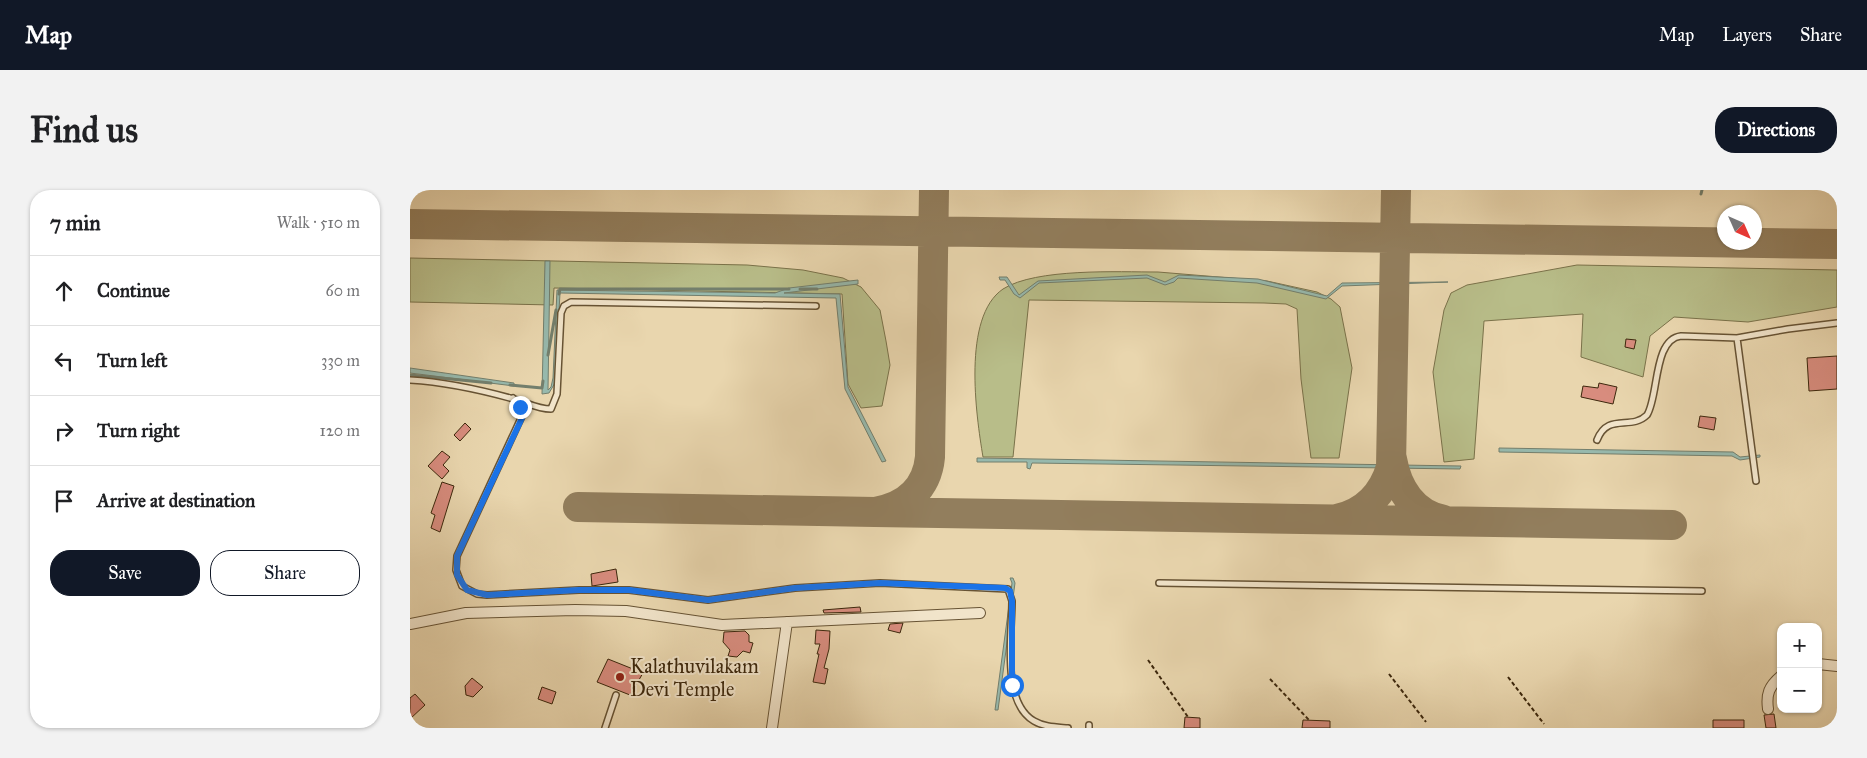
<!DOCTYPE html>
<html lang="en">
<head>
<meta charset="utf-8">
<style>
	:root { --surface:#fff; --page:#f2f2f2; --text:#202124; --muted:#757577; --line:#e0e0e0; --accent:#111827 }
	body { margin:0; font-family:"IM FELL Great Primer",serif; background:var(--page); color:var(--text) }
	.controls { position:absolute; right:15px; bottom:15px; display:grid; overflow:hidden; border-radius:10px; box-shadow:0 1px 4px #0004 }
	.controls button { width:45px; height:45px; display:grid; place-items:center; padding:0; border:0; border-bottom:1px solid var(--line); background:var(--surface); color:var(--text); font:25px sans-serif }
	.compass { position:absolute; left:1307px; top:15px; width:45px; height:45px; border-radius:50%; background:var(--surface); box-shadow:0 1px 4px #0004; rotate:135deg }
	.stop { position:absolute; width:15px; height:15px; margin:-11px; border:4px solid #1a73e8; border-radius:50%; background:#fff }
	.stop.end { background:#1a73e8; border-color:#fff; box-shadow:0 1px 5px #0008 }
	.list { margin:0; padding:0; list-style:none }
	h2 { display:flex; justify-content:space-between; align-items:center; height:65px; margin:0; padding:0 20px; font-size:21px }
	h2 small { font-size:16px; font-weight:400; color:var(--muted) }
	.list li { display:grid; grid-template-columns:32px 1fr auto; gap:15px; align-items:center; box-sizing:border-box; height:70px; padding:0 20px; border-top:1px solid var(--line) }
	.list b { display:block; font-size:19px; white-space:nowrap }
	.list em { font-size:16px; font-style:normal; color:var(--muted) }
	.actions { display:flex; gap:10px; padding:15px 20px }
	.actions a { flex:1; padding:11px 0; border:1px solid var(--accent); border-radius:20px; text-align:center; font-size:18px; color:var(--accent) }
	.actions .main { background:var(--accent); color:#fff }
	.icon { flex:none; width:28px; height:28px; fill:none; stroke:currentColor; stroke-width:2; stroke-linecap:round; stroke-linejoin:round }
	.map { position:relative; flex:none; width:1427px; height:538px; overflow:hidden; border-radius:20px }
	header { display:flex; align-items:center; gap:30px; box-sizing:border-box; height:70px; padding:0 25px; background:var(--accent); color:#fff }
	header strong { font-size:24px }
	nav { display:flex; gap:28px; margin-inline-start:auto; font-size:18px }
	.intro { display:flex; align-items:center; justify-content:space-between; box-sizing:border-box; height:120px; padding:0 30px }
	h1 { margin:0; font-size:35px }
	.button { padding:12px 22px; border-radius:20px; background:var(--accent); color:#fff; font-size:18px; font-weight:700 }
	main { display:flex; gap:30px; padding:0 30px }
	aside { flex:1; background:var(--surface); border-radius:20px; box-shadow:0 1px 4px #0004 }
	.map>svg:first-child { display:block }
</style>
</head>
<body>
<header>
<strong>Map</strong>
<nav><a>Map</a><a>Layers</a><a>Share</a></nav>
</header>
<div class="intro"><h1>Find us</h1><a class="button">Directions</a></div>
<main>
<aside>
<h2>7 min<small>Walk · 510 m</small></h2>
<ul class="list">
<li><svg class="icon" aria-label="ahead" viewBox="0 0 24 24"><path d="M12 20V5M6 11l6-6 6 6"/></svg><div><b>Continue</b></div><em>60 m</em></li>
<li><svg class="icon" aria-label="left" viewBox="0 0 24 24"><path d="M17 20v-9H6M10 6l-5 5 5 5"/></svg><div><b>Turn left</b></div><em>330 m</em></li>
<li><svg class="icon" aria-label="right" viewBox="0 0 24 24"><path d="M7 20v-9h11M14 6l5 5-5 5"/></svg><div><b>Turn right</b></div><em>120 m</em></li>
<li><svg class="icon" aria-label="arrive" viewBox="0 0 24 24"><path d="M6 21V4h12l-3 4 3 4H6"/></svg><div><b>Arrive at destination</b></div></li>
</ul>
<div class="actions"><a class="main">Save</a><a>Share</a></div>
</aside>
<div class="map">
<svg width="1427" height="538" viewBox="0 0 1427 538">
	<rect width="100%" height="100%" fill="#e9d6ae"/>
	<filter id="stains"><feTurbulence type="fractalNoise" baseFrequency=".004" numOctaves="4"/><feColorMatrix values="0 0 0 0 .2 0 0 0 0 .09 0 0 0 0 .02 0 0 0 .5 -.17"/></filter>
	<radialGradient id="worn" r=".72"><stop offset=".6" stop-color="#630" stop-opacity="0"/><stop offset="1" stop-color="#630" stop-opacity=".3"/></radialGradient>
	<path fill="#b8bd89" stroke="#7a724a" d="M0,68L337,75L393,80L433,88L451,97L470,120L476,151L480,175L472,216L451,218L438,194L432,104L144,98L143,115L0,112Z
		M1167,75L1427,80V117L1338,132L1264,127L1240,146L1233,187L1171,167L1173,124L1074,131L1064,269L1034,272L1023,182L1034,120L1041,103L1057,95Z
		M748,82L857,91L907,102L921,109L930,117L942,178L929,268H901L891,189L887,119L876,114L854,113L619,110L603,267H573C566,225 552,127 593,99C626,78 708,82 748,82Z"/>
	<path fill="#97b9ad" stroke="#737f6d" d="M135,71H140L138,200L141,197L143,188L147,100L365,103L379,98L448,90V94L374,103L430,104L438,197L476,271L472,272L435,199L426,108L150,103L145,193L139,203L132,204Z
		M737,85L755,92L769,85L848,89L917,106L932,93L1038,92L932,96L916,109L847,93L768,88L764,92L755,95L737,88L629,93L610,108L604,104L595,90H590L589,87H597L609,105L628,91Z
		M0,178L104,193V196L0,183Z
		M1089,258L1323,262L1330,267L1350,265V267L1330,270L1322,266L1089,262Z
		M567,268L1051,276L1050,279L622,273L620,279L617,278V272H567Z
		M600,388H603L605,393L588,520H585L602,393Z"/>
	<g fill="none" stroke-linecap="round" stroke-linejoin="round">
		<path stroke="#737f6d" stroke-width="3" d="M1291,4L1292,0
			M390,99H407
			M149,104L150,99H379
			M138,165L146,120
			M0,185L81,193
			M100,195L132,198L133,191"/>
		<path stroke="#927e5d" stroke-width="30" d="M0,34L1427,54
			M982,274V269C987,298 1003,324 1034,330
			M168,317L465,322C495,317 517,299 520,267L524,0
			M465,322L1262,335
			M927,329C955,323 973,304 981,277L986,0"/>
	</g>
	<path fill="#d88c7e" stroke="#3c270c" d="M1216,149L1226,150L1224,159L1215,157Z
		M1427,166V199L1399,201L1397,168Z
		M1189,193L1207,197L1203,214L1171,207L1173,196L1188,198Z
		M1290,226L1306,228L1304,240L1288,237Z
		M55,233L61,239L50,251L44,245Z
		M32,261L40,267L33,275L39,281L32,289L18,276Z
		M32,292L44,296L30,342L21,338L25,325L21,323Z
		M206,379L208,392L182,396L181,384Z
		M450,417L451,422L414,423L413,420Z
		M493,433L490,443L478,440L480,434Z
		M406,440L420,441L419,459L414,478L418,479L415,494L403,492L409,464H407L410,454H405Z
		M335,441L339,445V452L343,453L340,463L333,461L327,467L318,466L320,460L313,452L314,442Z
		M198,469L233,483L220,505L187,492Z
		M62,488L73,497L63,507L56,505L55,496Z
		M132,497L146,502L142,514L128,509Z
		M5,504L15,515L0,529V508Z
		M1364,524L1366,538H1356L1354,525Z
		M775,527L790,528V538H774Z
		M893,530L920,531V538H892Z
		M1303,530H1334V538H1303Z"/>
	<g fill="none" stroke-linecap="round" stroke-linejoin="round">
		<g stroke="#675334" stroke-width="8">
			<path id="service" d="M1327,148L1346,291
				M0,190C34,192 67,199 100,208C114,211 126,219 141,219L147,204L151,123L154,116L161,112L406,116
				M103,208L110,217L112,226L47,366L46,380L52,396L67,404L77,405L169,400H219L298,410L385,398L470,393L598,399L602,411C602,444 591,512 624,531C634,537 646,537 658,538
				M1187,250C1198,222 1221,241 1237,225C1249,206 1243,149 1271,146L1327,148L1378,139L1427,133
				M749,393L1292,401
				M195,538L206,505
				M679,538V535"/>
		</g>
		<g stroke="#675334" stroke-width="12">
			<path id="minor" d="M0,434L56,423L165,420L216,421L312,435L570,423
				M1408,474L1427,476
				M1358,519C1356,504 1359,496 1371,486
				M362,538L377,432"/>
		</g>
		<path stroke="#3c270c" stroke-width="2" stroke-dasharray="4 2.5" stroke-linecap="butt" d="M738,470L778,527
			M979,484L1016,532
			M1098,487L1134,534
			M860,489L899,530"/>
		<use href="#service" stroke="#f1e4ca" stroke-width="5"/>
		<use href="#minor" stroke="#f1e4ca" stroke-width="10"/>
	</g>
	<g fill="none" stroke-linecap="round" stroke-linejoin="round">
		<path stroke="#1a73e8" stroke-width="6" d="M110,217L112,228L47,366V385L57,400L77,405L169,400H219L298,410L385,398L470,393L595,398L600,401L602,411V495"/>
	</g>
	<circle fill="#8f2418" stroke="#f1e4ca" stroke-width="2" cx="210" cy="487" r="5"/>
	<g text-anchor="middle" stroke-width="4" stroke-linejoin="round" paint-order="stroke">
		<g font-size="20" fill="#3c270c" stroke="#f1e4ca" text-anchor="start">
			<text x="220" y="483">Kalathuvilakam<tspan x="220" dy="23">Devi Temple</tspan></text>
		</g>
	</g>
	<rect width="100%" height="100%" filter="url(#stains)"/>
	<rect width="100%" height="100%" fill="url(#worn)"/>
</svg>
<div class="controls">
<button>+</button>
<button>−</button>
</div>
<svg class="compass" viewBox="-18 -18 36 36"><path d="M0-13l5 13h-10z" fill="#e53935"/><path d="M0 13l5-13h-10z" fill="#757577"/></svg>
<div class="stop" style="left:602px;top:495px"></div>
<div class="stop end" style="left:110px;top:217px"></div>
</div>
</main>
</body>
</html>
